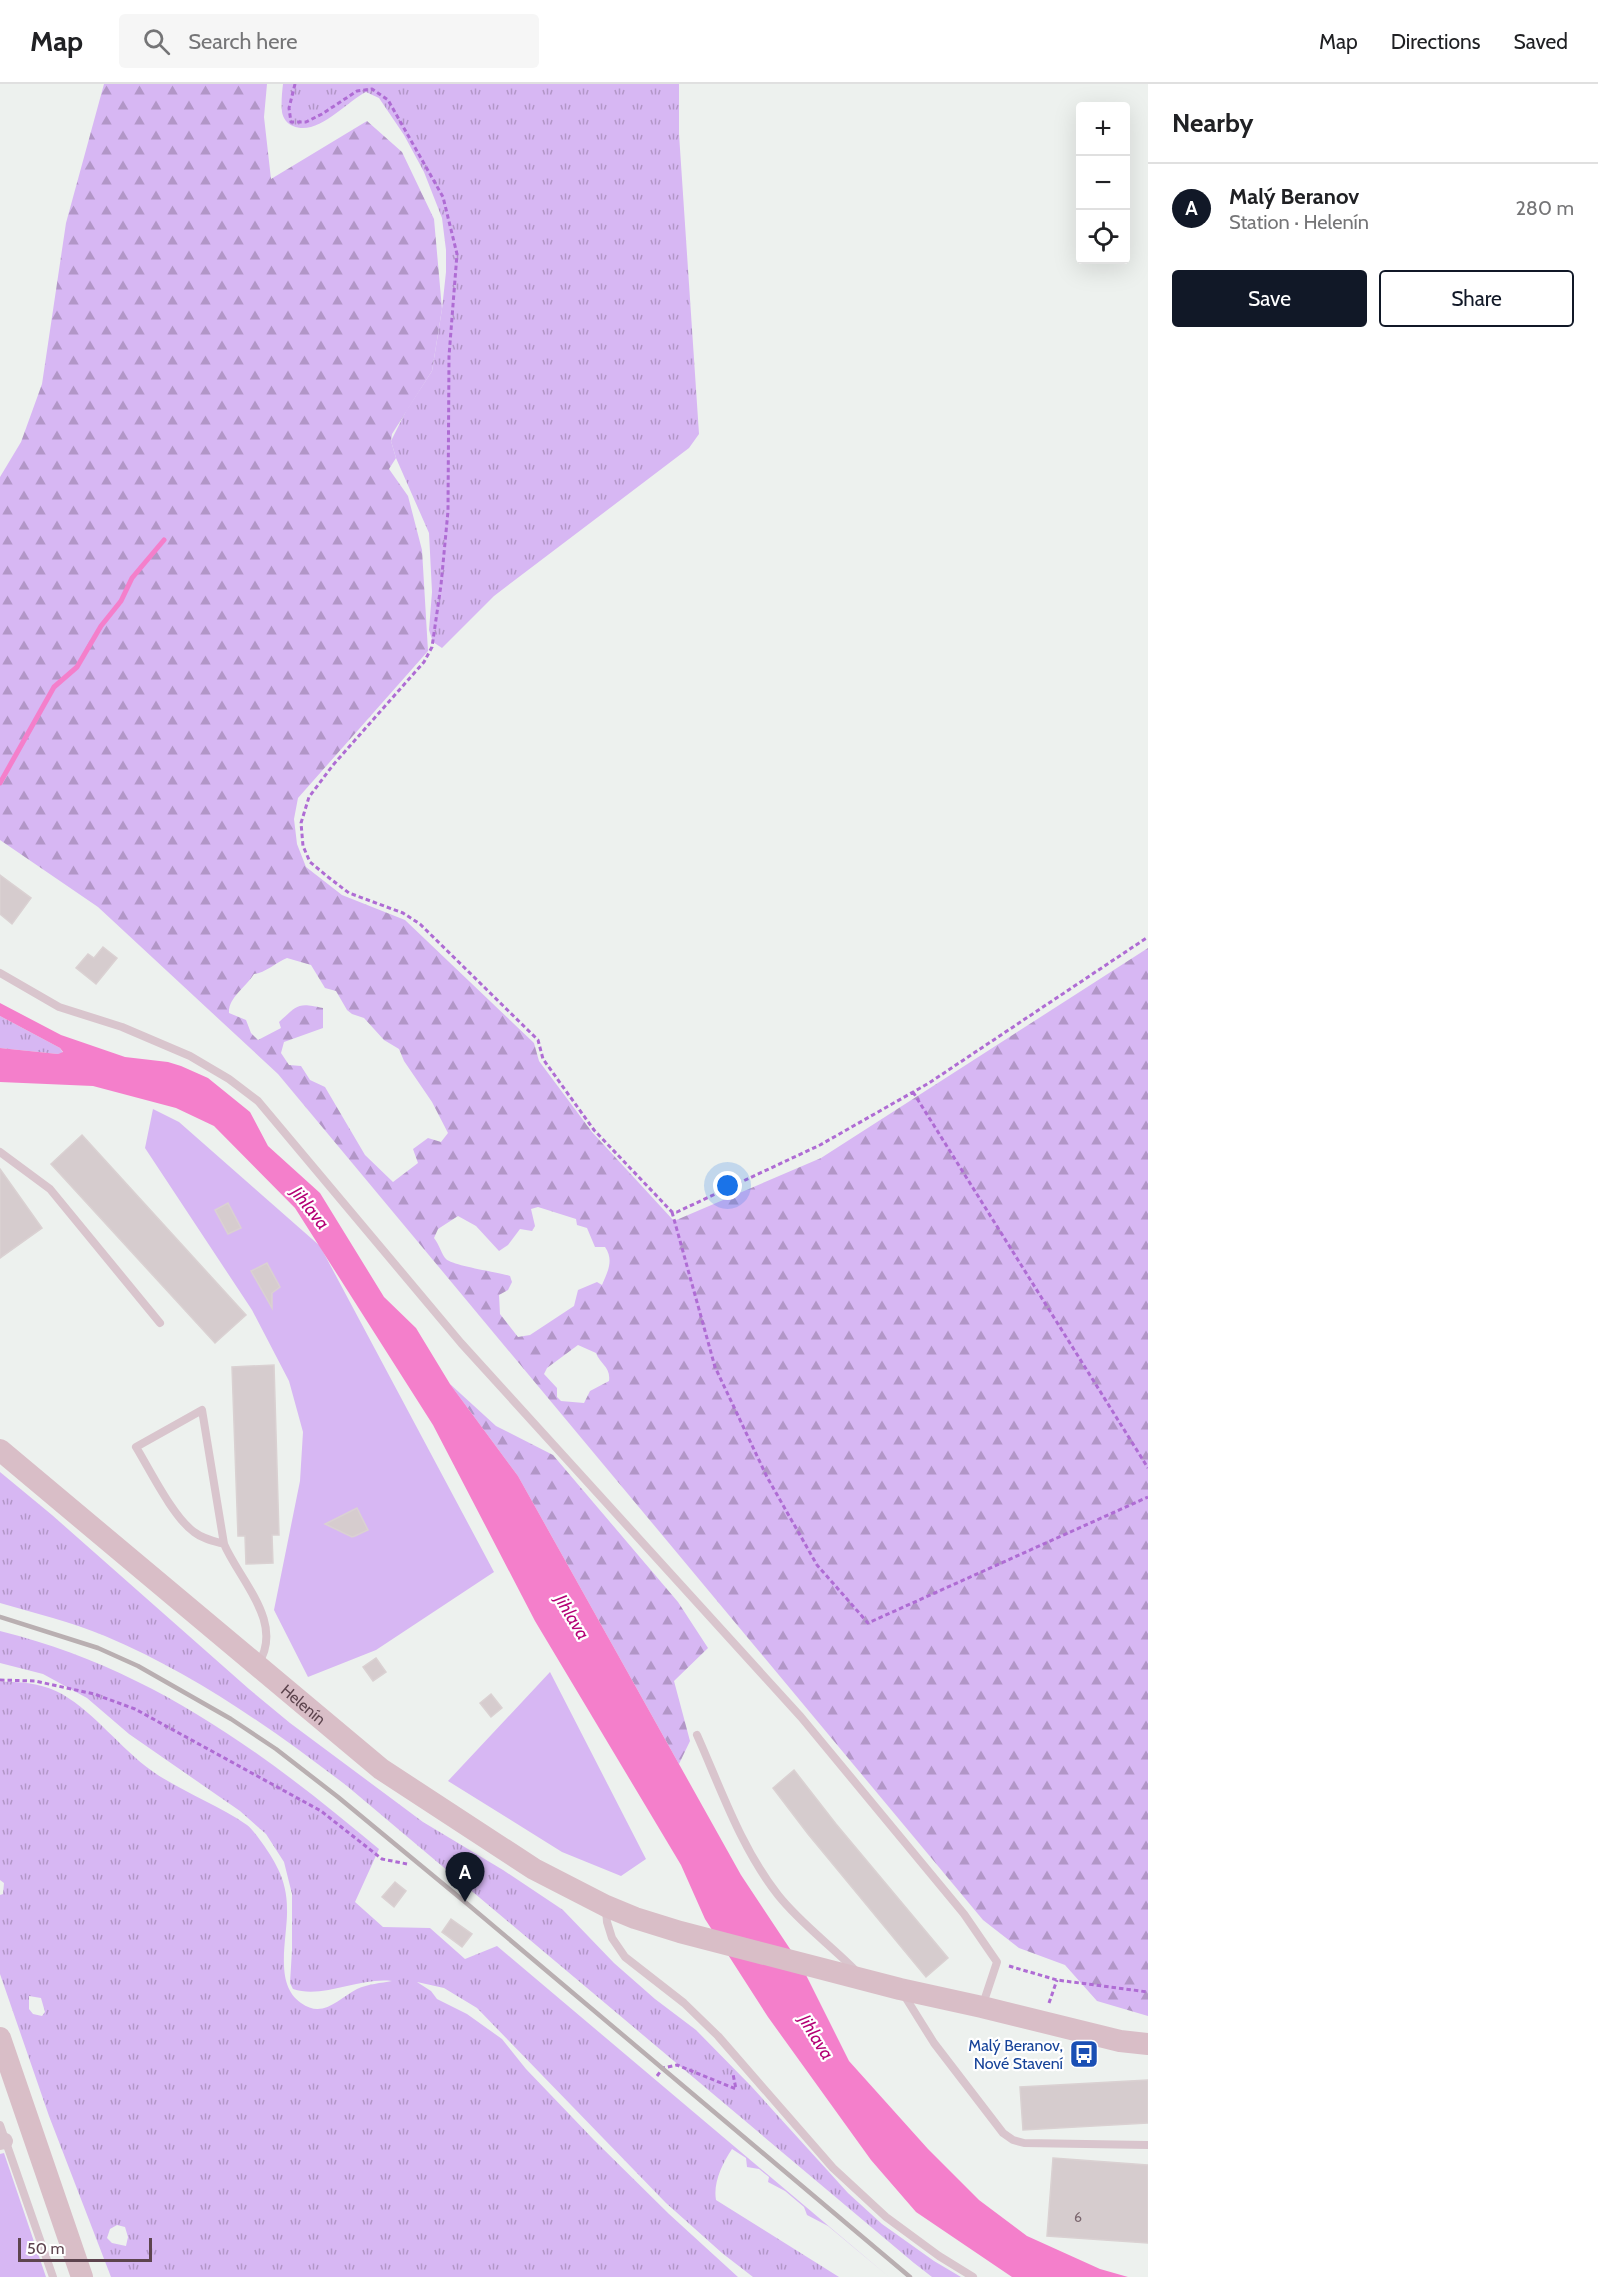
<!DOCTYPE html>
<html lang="en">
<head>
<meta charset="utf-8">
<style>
	:root { --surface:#fff; --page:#f6f6f6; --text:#202124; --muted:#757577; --line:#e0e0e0; --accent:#111827 }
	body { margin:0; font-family:Cabin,sans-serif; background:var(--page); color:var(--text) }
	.controls { position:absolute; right:18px; top:18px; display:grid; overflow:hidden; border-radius:6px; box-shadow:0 6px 24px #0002 }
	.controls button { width:54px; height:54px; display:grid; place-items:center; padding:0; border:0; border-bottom:2px solid var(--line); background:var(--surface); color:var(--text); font:30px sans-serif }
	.scale { position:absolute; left:18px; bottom:15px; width:134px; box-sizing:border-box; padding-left:6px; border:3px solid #5d444e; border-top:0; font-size:16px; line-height:21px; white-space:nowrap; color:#5d444e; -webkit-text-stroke:4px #fff; paint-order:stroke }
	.you { position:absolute; left:728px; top:1102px; width:21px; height:21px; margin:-15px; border:4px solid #fff; border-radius:50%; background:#1a73e8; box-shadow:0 0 0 9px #1a73e833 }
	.badge { display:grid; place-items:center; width:39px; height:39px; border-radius:50%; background:var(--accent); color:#fff; font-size:20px; font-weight:700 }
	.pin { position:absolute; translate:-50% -50px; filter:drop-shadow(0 2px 3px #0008) }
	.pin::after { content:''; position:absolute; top:32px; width:21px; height:18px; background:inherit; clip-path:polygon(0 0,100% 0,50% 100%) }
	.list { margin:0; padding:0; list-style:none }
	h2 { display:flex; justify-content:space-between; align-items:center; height:78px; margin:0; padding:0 24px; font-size:26px }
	h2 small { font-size:20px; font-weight:400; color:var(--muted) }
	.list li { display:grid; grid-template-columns:39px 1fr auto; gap:18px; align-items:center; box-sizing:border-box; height:90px; padding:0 24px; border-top:2px solid var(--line) }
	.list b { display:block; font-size:22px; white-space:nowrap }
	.list p { margin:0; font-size:20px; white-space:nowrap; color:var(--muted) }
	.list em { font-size:20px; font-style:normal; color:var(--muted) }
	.actions { display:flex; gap:12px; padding:18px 24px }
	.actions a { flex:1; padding:14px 0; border:2px solid var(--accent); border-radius:6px; text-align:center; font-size:21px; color:var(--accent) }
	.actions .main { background:var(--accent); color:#fff }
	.icon { flex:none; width:33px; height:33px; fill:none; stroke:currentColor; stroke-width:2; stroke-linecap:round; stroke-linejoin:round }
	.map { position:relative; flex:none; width:1148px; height:2193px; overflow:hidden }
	header { display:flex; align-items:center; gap:36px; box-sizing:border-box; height:84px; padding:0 30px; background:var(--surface); border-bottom:2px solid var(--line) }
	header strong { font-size:28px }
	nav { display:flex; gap:33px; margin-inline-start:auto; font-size:21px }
	.search { width:420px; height:54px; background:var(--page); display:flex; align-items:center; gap:15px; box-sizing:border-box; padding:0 21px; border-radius:6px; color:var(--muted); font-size:22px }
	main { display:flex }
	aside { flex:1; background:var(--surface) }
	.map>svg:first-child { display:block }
</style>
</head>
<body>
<header>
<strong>Map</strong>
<div class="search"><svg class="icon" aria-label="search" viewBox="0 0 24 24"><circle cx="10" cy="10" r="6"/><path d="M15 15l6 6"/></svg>Search here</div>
<nav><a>Map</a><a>Directions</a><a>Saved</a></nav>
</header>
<main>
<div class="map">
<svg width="1148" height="2193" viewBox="0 0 1148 2193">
	<defs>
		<pattern id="grass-tufts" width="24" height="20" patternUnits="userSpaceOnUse" patternTransform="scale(1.5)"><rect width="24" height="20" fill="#d7b7f3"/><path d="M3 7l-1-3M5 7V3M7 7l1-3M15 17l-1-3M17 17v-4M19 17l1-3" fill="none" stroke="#b296c7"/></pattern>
		<pattern id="forest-firs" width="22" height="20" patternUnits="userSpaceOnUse" patternTransform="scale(1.5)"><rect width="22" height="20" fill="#d7b7f3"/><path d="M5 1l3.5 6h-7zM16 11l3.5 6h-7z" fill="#b296c7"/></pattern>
	</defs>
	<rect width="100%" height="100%" fill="#edf1ee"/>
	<path fill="url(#grass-tufts)" fill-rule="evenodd" d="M283,0H679V50L699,350L689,364L494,512L442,564L433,558L429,546L432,508L429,449L396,374L391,357L406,327L432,287L442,225L446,188V166L442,134L424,88L404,51L379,14L366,8C346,18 317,53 293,42C287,40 283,34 282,28C281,19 282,9 283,0Z
		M0,932L60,964L63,969L58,970L0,964Z
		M0,1388L52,1431L249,1605L290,1639L423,1738L503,1786L563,1826L614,1879L655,1915L696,1946L751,2002L848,2109L882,2140L934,2177L961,2193H932L914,2179L347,1702C271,1644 193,1589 105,1552C71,1538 35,1529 0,1519Z
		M0,1547C150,1584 263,1668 379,1765L355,1818L383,1843L430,1844L465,1875L497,1862L889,2193L828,2142L807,2131L804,2123L785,2107L768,2098L769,2093L759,2085L747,2083L746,2074L732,2065C722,2080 713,2099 716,2116L839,2193H753L722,2169L666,2119L477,1924L444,1904L417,1898L431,1907L437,1915L467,1930L502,1955L526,1985L594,2056L669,2130L738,2193H111L49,2032L0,1890V1811L3,1810L4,1799L0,1796V1598C20,1597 44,1600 62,1610C96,1630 120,1664 152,1687C182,1708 217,1720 247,1741C255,1747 274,1775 278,1785C284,1797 287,1811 287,1825C288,1853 273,1900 301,1919C323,1935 338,1915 357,1905C368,1900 381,1899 392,1897C360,1893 323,1915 293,1905L290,1899L292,1866V1810L284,1778L266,1750L240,1727L129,1650L87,1614L43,1590L0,1579ZM29,1912L41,1914L45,1928L42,1932L33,1930L29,1925ZM117,2141L125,2143L128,2153L126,2162L112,2159L107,2154L110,2145Z"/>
	<path fill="url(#forest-firs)" fill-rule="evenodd" d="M104,0H267L264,33L271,95L367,37L402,68L434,135L442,225L432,287L392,350L391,357L396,374L389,385L408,412L422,466L428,567L298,714L294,735L297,760L306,783L342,811L405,836L534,959L539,977L592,1048L674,1137L821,1074L1148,864V1932L1097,1917L1065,1881L1019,1864L983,1836L278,990L98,823L0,756V393L21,358L42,300L66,139ZM287,874L311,881L325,904L336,907L347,926L352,930L364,934L384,956L399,965L404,977L432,1018L448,1049L441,1058L428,1054L413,1065L418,1079L393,1098L365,1071L325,1003L310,996L301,982L289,981L281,969L284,958L323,944V924C297,918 298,921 279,938L281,944L258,956L251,949L246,936L229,929C228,914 246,903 254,890C265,889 277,878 287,874ZM538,1123L576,1135L577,1141L587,1144L595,1163H605C614,1176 608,1187 602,1201L597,1198L578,1206L574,1222L530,1251L518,1253L500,1230L499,1211L508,1206L512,1198L510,1192C498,1188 453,1182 446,1175C442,1171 439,1160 434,1154L438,1145L458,1132L476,1142L499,1167L508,1161L520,1145L532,1147L535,1142L531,1125ZM578,1261L596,1269C600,1280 611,1283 609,1297L590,1307L584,1319L561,1317L557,1313V1304L544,1290L547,1284Z
		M450,1300L496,1342L553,1371L678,1518L708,1564L674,1597L690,1657L679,1680L518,1392Z"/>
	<path fill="#d7b7f3" d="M153,1025L179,1038L320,1162L494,1488L376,1566L308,1593L274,1526L300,1397L303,1348L289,1297L252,1226L145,1064Z
		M550,1588L646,1775L621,1792L562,1768L448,1697Z
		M4,2069L46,2193H0V2070Z"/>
	<path fill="#f47fcb" d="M0,919L61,951L125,973L168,978L181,982L208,994L250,1028L268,1062L320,1109L384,1213L416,1244L450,1300L518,1392L741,1791L802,1883L849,1977L928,2065L979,2116L1027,2152L1100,2185L1128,2193H1012L916,2128L871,2076L768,1933L705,1835L681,1781L535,1537L433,1341L295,1124L214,1042L176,1024L93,1002L0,998V964L58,970L63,968L60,964L0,932Z"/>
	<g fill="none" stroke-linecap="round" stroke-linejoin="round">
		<path stroke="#f47fcb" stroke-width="5" d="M0,699L54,603L77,583L101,542L121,517L132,494L164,456"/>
	</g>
	<path fill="#d6ccce" stroke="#dad1d2" stroke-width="1.5" d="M0,791L31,814L12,840L0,830Z
		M103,863L117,874L96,900L76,884L88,870L94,874Z
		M82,1051L246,1231L215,1259L51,1080Z
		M0,1085L42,1144L0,1174Z
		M228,1119L241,1144L228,1150L215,1126Z
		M267,1179L280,1203L272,1209V1224L251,1187Z
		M274,1281L279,1451H272L273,1479L246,1480L245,1452H238L232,1283Z
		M357,1424L368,1446L355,1452L352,1453L325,1440Z
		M376,1574L386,1588L373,1597L363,1583Z
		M491,1610L502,1624L491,1633L480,1619Z
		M794,1686L836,1740L948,1874L926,1893L808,1750L773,1704Z
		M395,1798L406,1807L394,1823L382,1813Z
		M451,1835L472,1850L462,1863L442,1848Z
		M1148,1996V2039L1023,2046L1020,2003Z
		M1053,2074L1148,2081V2159L1047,2152Z"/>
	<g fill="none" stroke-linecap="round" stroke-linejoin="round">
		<path stroke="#af6cd4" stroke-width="3" stroke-dasharray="4.5 3" stroke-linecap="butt" d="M295,0L289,24L291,38H306L322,30L357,7L372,5L388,16L443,113L457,170L449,272L448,427L441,501L432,563L424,578L333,681L309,713L301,739L303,762L310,778L328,793L349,809L403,829L420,840L538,956L543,975L594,1046L672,1128H677L820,1061L929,999L1148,853
			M913,1008L1148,1384
			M672,1128L715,1283L767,1393L817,1481L868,1539L1148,1413
			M0,1596L35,1597L94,1610L135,1625L321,1727L382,1775L407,1780
			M1009,1882L1057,1896L1148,1908
			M1049,1919L1057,1896
			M657,1992L663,1984L677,1981L736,2005L733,1990"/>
		<path stroke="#d9c5cd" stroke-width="8" d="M0,889L59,923L122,943L190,972L229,995L258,1017L461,1259L801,1633L964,1830L997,1878L983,1920
			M0,1068L50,1105L160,1239
			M224,1460C213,1457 203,1455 194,1448C173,1433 150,1386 136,1363L202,1326L224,1460C240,1497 285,1539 258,1580
			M697,1651C721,1705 741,1764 778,1811C801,1840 832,1862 857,1888
			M606,1826L607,1838L612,1854L625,1873L684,1919L718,1952L833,2084L886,2133L939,2172L973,2193
			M904,1911L934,1959L1003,2049L1013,2056L1024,2059L1148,2061
			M0,2041L53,2193"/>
		<path stroke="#d9c5cd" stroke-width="16" d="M0,2058L5,2057"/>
		<g stroke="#d9bec7" stroke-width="22">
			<path id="s1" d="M0,1366L381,1685L534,1785L606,1822L635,1834L680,1848L900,1905L982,1923L1120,1957L1148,1960"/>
			<path d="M0,1954L82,2193"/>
		</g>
		<path stroke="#b9afb1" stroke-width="4.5" d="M0,1533L98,1564L138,1582L231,1635L276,1665L338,1713L465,1818L910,2193"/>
	</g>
	<defs>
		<g id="bus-square" transform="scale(1.5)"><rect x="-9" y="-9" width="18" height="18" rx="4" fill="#1a4fb4" stroke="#fff"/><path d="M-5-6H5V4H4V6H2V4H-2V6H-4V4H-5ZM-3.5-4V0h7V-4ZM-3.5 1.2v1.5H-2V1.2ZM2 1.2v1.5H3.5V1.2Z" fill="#fff"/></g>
	</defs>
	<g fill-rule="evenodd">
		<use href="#bus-square" x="1084" y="1970"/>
	</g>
	<g text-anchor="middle" stroke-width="4.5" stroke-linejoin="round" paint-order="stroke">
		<g font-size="14" fill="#7b666e">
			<text x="1078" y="2138">6</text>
		</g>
		<g font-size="16" fill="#5d444e" stroke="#fff">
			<text dy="6" stroke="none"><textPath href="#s1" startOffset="396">Helenín</textPath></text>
		</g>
		<g font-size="16" fill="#164399" stroke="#fff" text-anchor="end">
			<text x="1063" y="1967">Malý Beranov,<tspan x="1063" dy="18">Nové Stavení</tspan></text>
		</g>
		<g font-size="18" font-style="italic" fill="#b40075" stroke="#fff">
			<text transform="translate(310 1124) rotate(51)" y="6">Jihlava</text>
			<text transform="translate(572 1533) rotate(59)" y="6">Jihlava</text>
			<text transform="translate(816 1953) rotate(58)" y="6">Jihlava</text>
		</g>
	</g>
</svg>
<div class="controls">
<button>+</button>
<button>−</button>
<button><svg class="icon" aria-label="locate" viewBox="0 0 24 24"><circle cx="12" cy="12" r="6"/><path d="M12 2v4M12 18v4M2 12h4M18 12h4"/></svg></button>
</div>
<div class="scale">50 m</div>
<div class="you"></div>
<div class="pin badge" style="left:465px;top:1818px">A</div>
</div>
<aside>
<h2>Nearby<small></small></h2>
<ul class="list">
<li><span class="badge">A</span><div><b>Malý Beranov</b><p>Station · Helenín</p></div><em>280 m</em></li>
</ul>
<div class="actions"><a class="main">Save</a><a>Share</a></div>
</aside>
</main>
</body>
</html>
